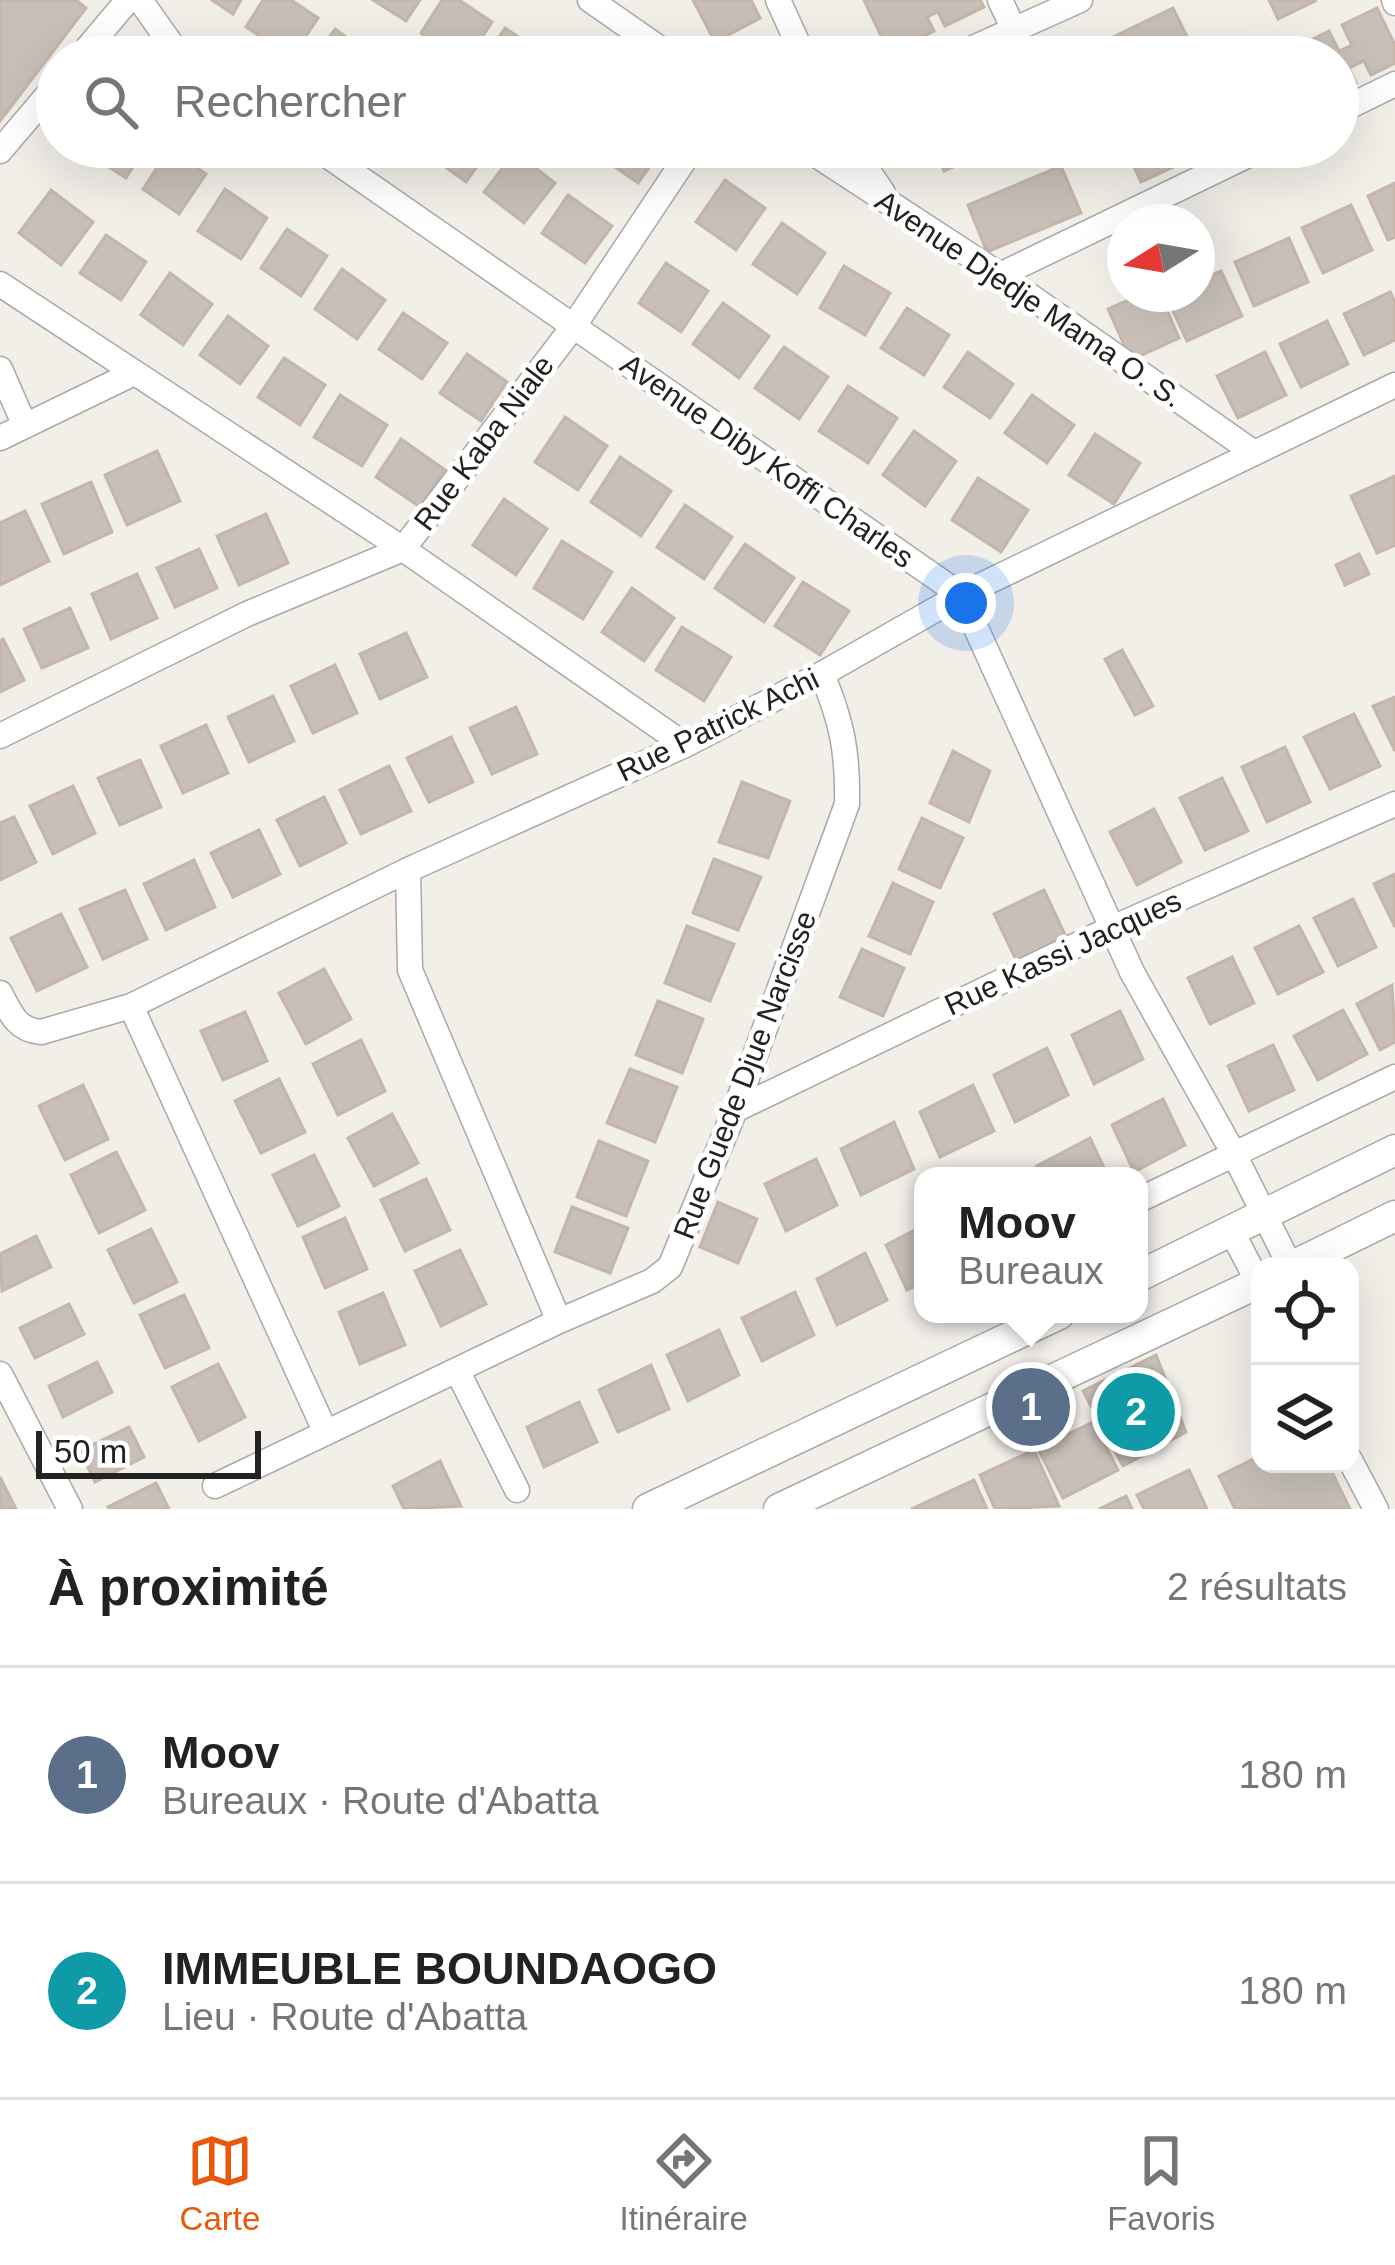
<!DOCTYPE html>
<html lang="fr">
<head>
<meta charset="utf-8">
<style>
	:root { --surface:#fff; --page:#f2f2f2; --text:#222; --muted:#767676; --line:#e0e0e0; --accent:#ea580c }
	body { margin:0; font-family:Helvetica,sans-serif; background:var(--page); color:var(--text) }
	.controls { position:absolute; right:36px; bottom:36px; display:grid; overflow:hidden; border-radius:24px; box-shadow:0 12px 48px #0002 }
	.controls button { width:108px; height:108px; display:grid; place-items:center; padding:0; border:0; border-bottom:3px solid var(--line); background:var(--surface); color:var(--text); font:60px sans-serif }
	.compass { position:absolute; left:1107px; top:204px; width:108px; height:108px; border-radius:50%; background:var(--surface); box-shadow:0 12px 48px #0002; rotate:259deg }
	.scale { position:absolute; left:36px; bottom:30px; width:225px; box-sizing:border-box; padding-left:12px; border:6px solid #222; border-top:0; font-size:33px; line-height:42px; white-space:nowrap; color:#222; -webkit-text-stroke:9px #fff; paint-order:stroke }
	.you { position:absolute; left:966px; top:603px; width:42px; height:42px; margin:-30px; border:9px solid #fff; border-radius:50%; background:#1a73e8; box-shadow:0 0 0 18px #1a73e833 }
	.badge { display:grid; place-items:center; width:78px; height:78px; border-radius:50%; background:var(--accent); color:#fff; font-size:39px; font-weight:700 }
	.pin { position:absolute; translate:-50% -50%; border:6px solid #fff; box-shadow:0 3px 12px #0006 }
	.popup { position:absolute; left:914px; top:1167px; width:234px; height:156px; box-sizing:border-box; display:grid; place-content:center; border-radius:24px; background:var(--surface); filter:drop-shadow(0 3px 9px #0005); font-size:39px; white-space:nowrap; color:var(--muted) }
	.popup b { font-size:45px; color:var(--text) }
	.popup::after { content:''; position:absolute; left:50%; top:100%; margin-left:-24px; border:24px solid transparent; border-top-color:var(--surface) }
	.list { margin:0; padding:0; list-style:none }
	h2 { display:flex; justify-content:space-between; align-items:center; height:156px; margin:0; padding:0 48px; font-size:51px }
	h2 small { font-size:39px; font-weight:400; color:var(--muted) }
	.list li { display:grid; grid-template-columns:78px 1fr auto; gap:36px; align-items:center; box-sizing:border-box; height:216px; padding:0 48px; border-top:3px solid var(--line) }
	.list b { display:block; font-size:45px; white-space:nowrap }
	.list p { margin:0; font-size:39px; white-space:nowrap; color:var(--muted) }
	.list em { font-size:39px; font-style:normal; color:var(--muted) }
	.icon { flex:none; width:66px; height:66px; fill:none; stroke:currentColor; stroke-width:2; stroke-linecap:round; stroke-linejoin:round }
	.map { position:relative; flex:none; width:1395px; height:1509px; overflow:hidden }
	.search { position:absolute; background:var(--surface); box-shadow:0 12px 48px #0002; left:36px; right:36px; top:36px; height:132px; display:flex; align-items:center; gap:30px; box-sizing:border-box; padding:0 42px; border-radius:66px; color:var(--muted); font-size:45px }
	.sheet { height:588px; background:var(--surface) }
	nav { display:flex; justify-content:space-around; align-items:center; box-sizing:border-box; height:168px; border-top:3px solid var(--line); background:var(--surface); font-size:33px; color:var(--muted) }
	nav a { display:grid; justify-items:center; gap:6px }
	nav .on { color:var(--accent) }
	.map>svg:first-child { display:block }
</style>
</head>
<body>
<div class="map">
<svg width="1395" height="1509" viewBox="0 0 1395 1509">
	<rect width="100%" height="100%" fill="#f2efe9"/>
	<path fill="#c7bfb8" stroke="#c4b6ab" stroke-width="3" d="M0,0H76L86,8L0,121Z
		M212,0H241L233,14Z
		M263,0H291L318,18L292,57L246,27Z
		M373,0H420L406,21Z
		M442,0H459L492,22L469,57H457L421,33Z
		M693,0H751L760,18L715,42Z
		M864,0H980L984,7L945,26L938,12L927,17L934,31L889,53Z
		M1269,0H1314L1315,1L1278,19Z
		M1173,8L1195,53L1186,57H1079L1078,54Z
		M1377,8L1395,45V63L1371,75L1364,61L1349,68L1356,83L1338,92V57H1297L1293,49L1329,31L1339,51L1352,45L1342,25Z
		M505,28L548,57H486Z
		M335,29L374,57H315Z
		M87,147H145L126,178L84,151Z
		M426,147H491L466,182L423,151Z
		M599,147H664L638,183L595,153Z
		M934,147H998L944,171Z
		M1125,147H1217L1141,182Z
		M169,149L206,174L179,214L143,189Z
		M515,152L555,183L524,223L484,192Z
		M1061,166L1081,213L987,252L968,205Z
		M725,180L765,208L736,250L696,222Z
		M1395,183V237L1388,240L1368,196Z
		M225,189L267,218L241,259L198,231Z
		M51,190L93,222L61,265L19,233Z
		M568,195L612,226L585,263L542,233Z
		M1351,205L1372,250L1323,273L1302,228Z
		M782,223L825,253L797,294L753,264Z
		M287,229L327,256L301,296L261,268Z
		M106,235L146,262L121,300L80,273Z
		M1289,238L1308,282L1254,306L1235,262Z
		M666,263L708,291L681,332L639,303Z
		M844,266L890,293L865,335L820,308Z
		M342,269L385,300L357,339L315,309Z
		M1221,271L1242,316L1187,341L1166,296L1197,294V282Z
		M170,273L212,304L183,345L141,315Z
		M1390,292L1395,302V340L1364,355L1344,314Z
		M1142,294H1160L1179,338L1131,360L1108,309Z
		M723,303L769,336L739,378L693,344Z
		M907,308L949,335L924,375L881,348Z
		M403,313L447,343L422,379L379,349Z
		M228,316L268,346L240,384L200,355Z
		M1327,321L1348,364L1301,387L1280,344Z
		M784,347L828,377L799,419L755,388Z
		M968,352L1013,384L990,418L944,387Z
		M1265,352L1286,395L1238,418L1217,376Z
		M467,354L507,382L481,421L440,393Z
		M284,358L325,385L300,425L258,397Z
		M848,386L897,418L868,463L819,431Z
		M340,395L387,425L362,466L314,437Z
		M1032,395L1074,425L1047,463L1005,433Z
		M565,417L607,446L578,490L535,462Z
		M914,431L956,461L925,506L883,475Z
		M1095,434L1140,463L1114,504L1069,475Z
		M401,439L445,470L420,507L376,477Z
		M157,451L180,501L127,525L105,475Z
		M620,457L671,491L641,536L591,502Z
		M1395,476V545L1377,553L1351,496Z
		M978,478L1028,510L1001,552L952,520Z
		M91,482L112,532L64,554L42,504Z
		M504,499L547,529L516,575L473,545Z
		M685,505L732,537L704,579L657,547Z
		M25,511L49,561L0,585V523Z
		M266,514L288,563L239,585L217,536Z
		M562,541L612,572L583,619L534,588Z
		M745,544L794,578L764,622L715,588Z
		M199,549L217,588L175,607L157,568Z
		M1359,554L1369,574L1345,585L1336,565Z
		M137,574L157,618L111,639L92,594Z
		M803,582L849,611L820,655L775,626Z
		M632,588L674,618L644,661L602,632Z
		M70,608L88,648L42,668L24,629Z
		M682,627L731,657L704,701L656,670Z
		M406,633L427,677L380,699L360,654Z
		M3,639L24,680L0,692V641Z
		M1122,650L1153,706L1135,715L1105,659Z
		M335,665L357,713L313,733L291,686Z
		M273,696L294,741L249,762L228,717Z
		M1395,697V751L1373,706Z
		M516,707L537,754L492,774L470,728Z
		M1354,714L1380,766L1330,789L1304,737Z
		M206,725L228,773L183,793L161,746Z
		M451,737L473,782L429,802L407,758Z
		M1285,747L1310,802L1267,822L1242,767Z
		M953,751L990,771L969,822L930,803Z
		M140,760L161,807L120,825L98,778Z
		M389,766L411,811L361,834L340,790Z
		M1222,778L1248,831L1205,850L1180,798Z
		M742,782L790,801L768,858L719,842Z
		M73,786L95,833L53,854L30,806Z
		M324,797L346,843L300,866L277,820Z
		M1154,809L1181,862L1137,885L1110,832Z
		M14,817L36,862L0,880V823Z
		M922,818L963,838L940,888L899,869Z
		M259,830L280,874L233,897L211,853Z
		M714,859L761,877L738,930L693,913Z
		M194,860L215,907L166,930L144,884Z
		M1395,874V927L1374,884Z
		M893,883L933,902L910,954L869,936Z
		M125,890L147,939L103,959L80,909Z
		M1044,890L1068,941L1018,964L994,914Z
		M1353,899L1376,947L1338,966L1314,918Z
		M61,914L87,967L37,991L11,938Z
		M687,926L734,944L710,1001L665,983Z
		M1299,926L1323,972L1278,994L1255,948Z
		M862,949L904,968L883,1016L840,997Z
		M1232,957L1254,1003L1210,1024L1188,978Z
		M324,969L351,1019L306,1044L279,993Z
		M1392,985L1395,1042L1380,1050L1357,1004Z
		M658,1001L703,1019L682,1073L636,1055Z
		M1343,1010L1367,1054L1318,1080L1294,1036Z
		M1120,1011L1143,1059L1094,1084L1072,1035Z
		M245,1012L267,1061L223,1080L201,1031Z
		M361,1040L385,1091L338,1115L313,1064Z
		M1273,1045L1294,1090L1249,1111L1228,1066Z
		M1047,1048L1068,1095L1015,1122L994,1075Z
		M630,1069L677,1087L655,1142L607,1123Z
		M279,1079L305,1132L261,1153L235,1101Z
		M83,1085L108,1139L65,1160L39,1106Z
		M973,1085L994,1131L940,1157L920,1112Z
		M1163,1099L1185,1145L1134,1172L1112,1125Z
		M392,1114L418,1163L374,1186L348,1138Z
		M894,1122L914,1169L861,1195L841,1149Z
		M1090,1138L1108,1176H1042L1037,1166Z
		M599,1141L648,1161L626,1216L577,1197Z
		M116,1152L145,1210L99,1233L71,1175Z
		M314,1155L339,1206L298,1226L273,1175Z
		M816,1159L837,1205L786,1231L765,1184Z
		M426,1179L450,1230L405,1251L381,1200Z
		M718,1202L757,1219L738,1263L700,1247Z
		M572,1207L628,1228L610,1273L555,1252Z
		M345,1218L367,1269L325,1288L303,1237Z
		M923,1226V1282L907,1290L886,1245Z
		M151,1229L177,1282L134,1303L108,1250Z
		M36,1236L51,1267L2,1291L0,1254Z
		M460,1250L486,1304L441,1326L415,1271Z
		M865,1253L887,1300L837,1325L817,1279Z
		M795,1292L814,1335L762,1361L742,1318Z
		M383,1293L405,1345L360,1364L339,1312Z
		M184,1295L209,1348L165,1368L140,1315Z
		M69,1304L84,1334L35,1358L20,1328Z
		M719,1330L739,1375L688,1401L667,1355Z
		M1156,1355L1186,1432L1123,1466L1083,1391Z
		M97,1362L112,1392L63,1417L49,1386Z
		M218,1364L245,1417L199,1441L172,1387Z
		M651,1365L669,1409L618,1432L599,1390Z
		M579,1402L597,1442L544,1467L527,1427Z
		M1093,1422L1118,1470L1063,1498L1038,1449Z
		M129,1427L144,1457L95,1482L80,1451Z
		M1034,1450L1059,1506L995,1509L980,1475Z
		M1260,1456V1464H1328L1350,1509H1235L1219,1476Z
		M440,1461L461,1506L404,1509L393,1486Z
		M1189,1470L1207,1509H1144L1137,1495Z
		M0,1477L16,1509H0Z
		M974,1480L987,1509H911Z
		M156,1483L169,1509H109L108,1507Z
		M1126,1496L1132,1509H1099Z"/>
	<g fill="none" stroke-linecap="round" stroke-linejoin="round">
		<g stroke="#a9a9a9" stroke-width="27">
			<path id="minor" d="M140,0L176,51L185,57
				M590,0L672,57
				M778,0L804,57
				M1000,0L1014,30
				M1394,0L1395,3
				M80,57L128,0
				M953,57L1080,0
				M1338,112L1395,84
				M315,147L961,595L1132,972L1234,1154L1290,1266
				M804,147L1000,275L1253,452
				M852,147L883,193
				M0,151L57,84
				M1000,275L1265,147
				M0,284L403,549L685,745
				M0,369L25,426
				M0,438L132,374
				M0,736L247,614L403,549L573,327L693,147
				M408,870L410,970L559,1321
				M0,993C10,1012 16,1030 41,1032L131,1006L408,870L685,745L822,674L961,595L1395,385
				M131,1006L326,1433
				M735,1110L1112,928L1395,804
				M1139,1200L1395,1077
				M1232,1232L1260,1286
				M458,1372L517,1490
				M0,1374L70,1509
				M1350,1460L1376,1509
				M215,1486L559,1321L652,1281L670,1267L735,1110L847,804C848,751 842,723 822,674"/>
		</g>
		<g stroke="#a9a9a9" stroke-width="33">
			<path id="tertiary" d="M1293,1266L1395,1216
				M1139,1276L1395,1150
				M648,1509L1059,1314
				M779,1509L1260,1282"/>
		</g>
		<use href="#minor" stroke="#fff" stroke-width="24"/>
		<use href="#tertiary" stroke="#fff" stroke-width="30"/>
	</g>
	<g text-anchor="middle" stroke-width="10" stroke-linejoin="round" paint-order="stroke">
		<g font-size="30" fill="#222" stroke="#fff">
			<text transform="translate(1029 299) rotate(34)" y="10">Avenue Djedje Mama O. S.</text>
			<text transform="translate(484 443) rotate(-53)" y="10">Rue Kaba Niale</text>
			<text transform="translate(767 461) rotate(35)" y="10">Avenue Diby Koffi Charles</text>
			<text transform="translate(718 725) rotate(-26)" y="10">Rue Patrick Achi</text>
			<text transform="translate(1063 953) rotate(-25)" y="10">Rue Kassi Jacques</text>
			<text transform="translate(745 1075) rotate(-69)" y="10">Rue Guede Djue Narcisse</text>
		</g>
	</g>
</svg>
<div class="controls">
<button><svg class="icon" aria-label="locate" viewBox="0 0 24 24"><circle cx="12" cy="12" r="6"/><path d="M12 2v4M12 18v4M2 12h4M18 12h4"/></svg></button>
<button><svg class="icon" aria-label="layers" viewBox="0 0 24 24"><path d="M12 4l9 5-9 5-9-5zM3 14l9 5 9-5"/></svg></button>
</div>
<svg class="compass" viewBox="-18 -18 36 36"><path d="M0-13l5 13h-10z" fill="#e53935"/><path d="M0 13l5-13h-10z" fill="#767676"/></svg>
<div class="scale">50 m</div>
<div class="you"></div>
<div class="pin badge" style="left:1031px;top:1407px;background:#5c6f8a">1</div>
<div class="popup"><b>Moov</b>Bureaux</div>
<div class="pin badge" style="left:1136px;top:1412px;background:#0f9aa8">2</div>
<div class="search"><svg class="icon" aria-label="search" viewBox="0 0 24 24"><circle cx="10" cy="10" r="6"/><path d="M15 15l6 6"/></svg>Rechercher</div>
</div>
<section class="sheet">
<h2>À proximité<small>2 résultats</small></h2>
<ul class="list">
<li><span class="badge" style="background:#5c6f8a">1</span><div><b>Moov</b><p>Bureaux · Route d'Abatta</p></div><em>180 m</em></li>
<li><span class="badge" style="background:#0f9aa8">2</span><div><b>IMMEUBLE BOUNDAOGO</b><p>Lieu · Route d'Abatta</p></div><em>180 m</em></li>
</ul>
</section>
<nav>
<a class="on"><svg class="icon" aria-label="map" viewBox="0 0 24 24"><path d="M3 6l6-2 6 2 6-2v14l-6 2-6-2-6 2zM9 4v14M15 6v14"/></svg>Carte</a>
<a><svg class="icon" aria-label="directions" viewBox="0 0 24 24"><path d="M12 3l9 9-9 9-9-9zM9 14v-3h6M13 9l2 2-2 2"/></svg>Itinéraire</a>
<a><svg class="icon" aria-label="saved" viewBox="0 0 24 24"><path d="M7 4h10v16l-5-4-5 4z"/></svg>Favoris</a>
</nav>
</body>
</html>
